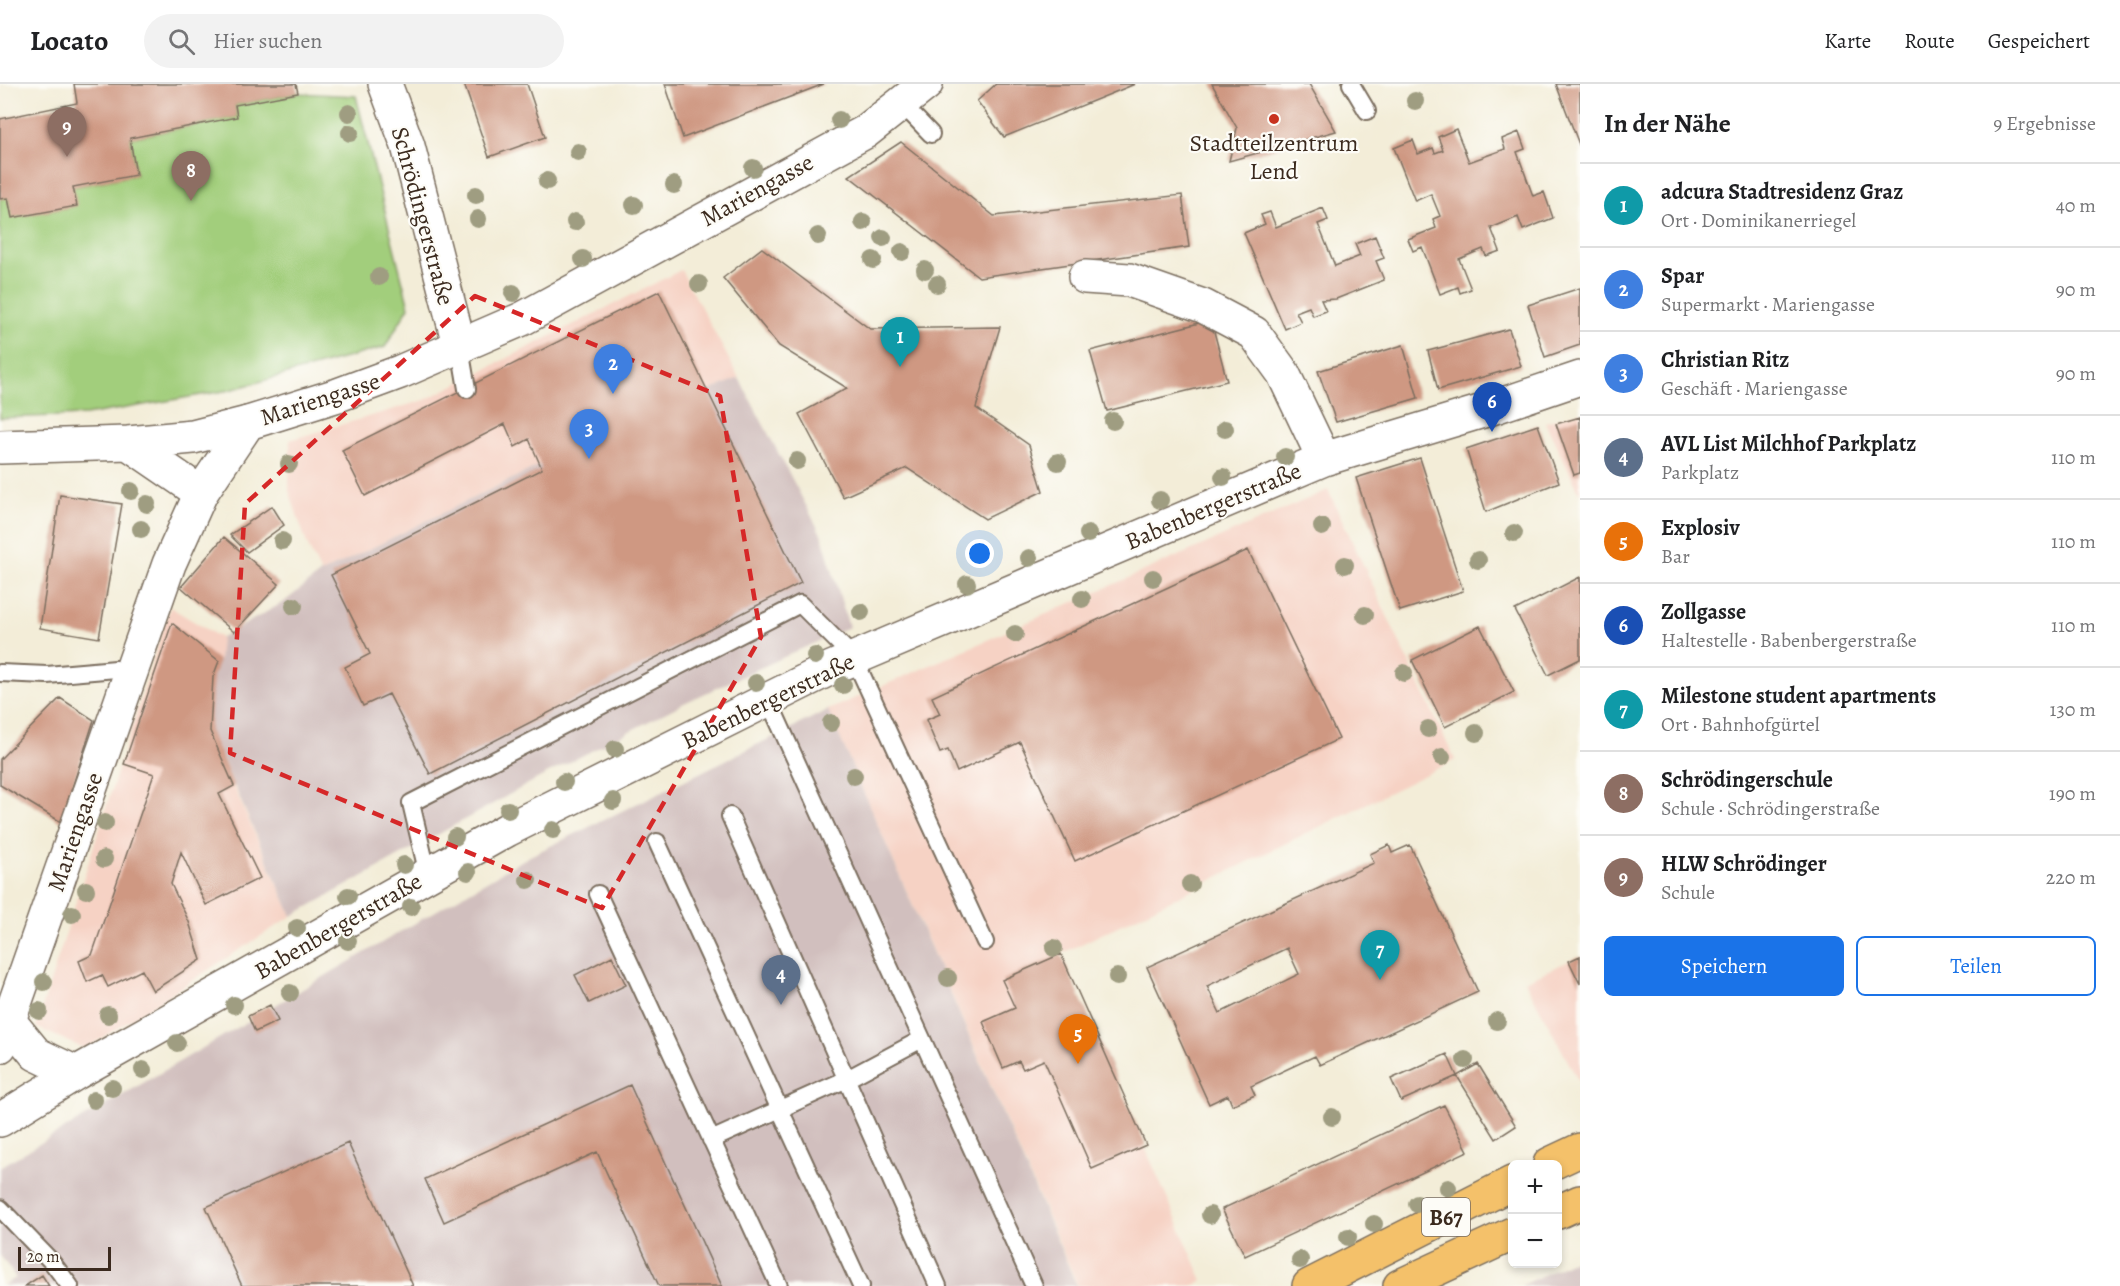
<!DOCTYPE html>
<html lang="de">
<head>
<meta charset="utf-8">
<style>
	:root { --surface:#fff; --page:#f2f2f2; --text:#202124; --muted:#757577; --line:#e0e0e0; --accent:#1a73e8 }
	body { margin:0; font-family:Alegreya,serif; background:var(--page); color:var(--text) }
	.controls { position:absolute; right:18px; bottom:18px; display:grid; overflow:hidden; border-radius:9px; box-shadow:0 3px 9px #0003 }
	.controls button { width:54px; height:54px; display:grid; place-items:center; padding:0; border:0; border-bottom:2px solid var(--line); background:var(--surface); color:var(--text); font:30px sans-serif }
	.scale { position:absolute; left:18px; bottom:15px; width:93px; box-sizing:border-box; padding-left:6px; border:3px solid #3b2a1e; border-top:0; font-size:16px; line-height:21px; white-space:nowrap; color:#3b2a1e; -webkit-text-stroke:4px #fdfcf7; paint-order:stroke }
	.you { position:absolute; left:980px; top:470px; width:21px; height:21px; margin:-15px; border:4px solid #fff; border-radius:50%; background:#1a73e8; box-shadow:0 0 0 9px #1a73e833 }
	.badge { display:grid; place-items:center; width:39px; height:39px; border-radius:50%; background:var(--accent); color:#fff; font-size:20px; font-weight:700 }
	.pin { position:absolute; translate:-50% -50px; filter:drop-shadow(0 2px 3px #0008) }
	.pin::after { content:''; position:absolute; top:32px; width:21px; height:18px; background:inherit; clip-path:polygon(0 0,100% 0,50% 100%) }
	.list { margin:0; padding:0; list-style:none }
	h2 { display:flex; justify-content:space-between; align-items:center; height:78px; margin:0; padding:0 24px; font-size:26px }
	h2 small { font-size:20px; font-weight:400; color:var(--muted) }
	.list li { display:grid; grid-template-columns:39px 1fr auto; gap:18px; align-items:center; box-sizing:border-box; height:84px; padding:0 24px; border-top:2px solid var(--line) }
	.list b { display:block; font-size:22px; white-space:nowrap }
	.list p { margin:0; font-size:20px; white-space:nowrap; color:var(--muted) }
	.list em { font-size:20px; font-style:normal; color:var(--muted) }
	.actions { display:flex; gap:12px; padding:18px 24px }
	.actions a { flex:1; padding:14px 0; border:2px solid var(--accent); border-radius:9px; text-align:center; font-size:21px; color:var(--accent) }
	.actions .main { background:var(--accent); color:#fff }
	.icon { flex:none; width:33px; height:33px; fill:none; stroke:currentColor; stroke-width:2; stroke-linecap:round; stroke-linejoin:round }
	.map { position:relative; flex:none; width:1580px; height:1202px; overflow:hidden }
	header { display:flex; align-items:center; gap:36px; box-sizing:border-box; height:84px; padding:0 30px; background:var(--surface); border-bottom:2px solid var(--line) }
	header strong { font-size:28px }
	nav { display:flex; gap:33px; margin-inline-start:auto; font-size:21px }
	.search { width:420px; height:54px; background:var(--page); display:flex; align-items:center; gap:15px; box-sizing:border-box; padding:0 21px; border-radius:33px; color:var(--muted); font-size:22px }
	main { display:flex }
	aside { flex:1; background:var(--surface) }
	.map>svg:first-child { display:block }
</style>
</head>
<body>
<header>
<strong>Locato</strong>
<div class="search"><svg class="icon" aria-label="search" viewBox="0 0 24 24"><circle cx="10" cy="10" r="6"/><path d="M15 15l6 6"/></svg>Hier suchen</div>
<nav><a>Karte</a><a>Route</a><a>Gespeichert</a></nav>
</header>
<main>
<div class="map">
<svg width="1580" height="1202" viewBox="0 0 1580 1202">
	<rect width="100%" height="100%" fill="#fdfcf7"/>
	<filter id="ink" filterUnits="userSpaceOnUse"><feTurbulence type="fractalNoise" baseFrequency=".0167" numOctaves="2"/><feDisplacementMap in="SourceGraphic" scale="12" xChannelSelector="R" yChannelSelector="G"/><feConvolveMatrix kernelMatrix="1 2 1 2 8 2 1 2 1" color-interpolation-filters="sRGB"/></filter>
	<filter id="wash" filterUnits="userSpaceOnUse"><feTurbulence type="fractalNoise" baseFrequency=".008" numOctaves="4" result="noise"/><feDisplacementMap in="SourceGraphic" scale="24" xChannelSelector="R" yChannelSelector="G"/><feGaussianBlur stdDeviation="1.35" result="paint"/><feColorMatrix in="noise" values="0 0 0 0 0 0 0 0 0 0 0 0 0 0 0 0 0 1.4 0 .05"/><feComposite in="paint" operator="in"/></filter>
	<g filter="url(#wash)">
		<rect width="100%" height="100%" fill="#f3edd8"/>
		<path fill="#f6d2c4" d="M681,186L739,294L538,382L321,489L307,460L289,407L290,356L425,316Z
			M1580,328V410L1545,338Z
			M1328,406L1455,676L1061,870L1203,1197L1192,1202H1078L828,626Z
			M170,523L221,554L219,577L213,593L222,677L292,832L85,965L36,943Z
			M1580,872V1000L1525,897Z"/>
		<path fill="#d1bfbe" d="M739,294L822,452L849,543L682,620L539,694L292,832L210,647L213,593L219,576L221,554L284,518L321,489L538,382Z
			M828,626L1077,1202H2L16,1194L0,1171V1083L528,773Z
			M1580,1173V1202H1521Z"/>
		<path fill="#a2ce7b" stroke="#6e7c4c" stroke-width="1.5" d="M298,9L356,12L409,223L385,263L230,306L86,331L0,334V115L8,114L12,134L76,122L73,103L136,91L130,54L237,33L235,21Z"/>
		<g id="blocks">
			<path fill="#cf9882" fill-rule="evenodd" d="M74,0H296L298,9L235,21L237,33L130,54L136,91L73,103L77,122L12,134L8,114L0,115V35L77,19Z
				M464,0H527L545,53L489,73Z
				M665,0H824L683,54Z
				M996,0H1135L1004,53L977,17Z
				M1212,0H1309L1336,47L1229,77L1237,44Z
				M1556,0H1580V63Z
				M1456,45L1469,78L1505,65L1502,55L1519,48L1525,65L1517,68L1533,112L1544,108L1553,134L1523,146L1518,133L1491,144L1500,167L1486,172L1483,165L1459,175L1471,205L1460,209L1458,203L1440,210L1422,163L1413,167L1408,155L1436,144L1433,135L1440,132L1431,110L1415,117L1394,64L1413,56L1418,70L1433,64L1435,69L1443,66L1438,53Z
				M901,58L994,132L1182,111L1189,163L979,193L849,92Z
				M1323,124L1328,136L1318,140L1335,182L1360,172L1355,160L1375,152L1384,174L1376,177L1384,196L1336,215L1321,216L1326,227L1313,232L1309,223L1296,228L1301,238L1285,245L1244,149L1265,140L1261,131L1270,128L1276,143Z
				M762,164L870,245L1000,243L976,324L1029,361L1043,407L985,435L907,384L843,413L799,330L847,304L779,262L723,194Z
				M1580,204V261L1545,273L1528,221Z
				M659,207L801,499L430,690L389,610L363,622L345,583L370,570L331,491L542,385L529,355L515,363L505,340L365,412L342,366Z
				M1211,236L1227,297L1107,327L1090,267Z
				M1509,245L1521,282L1438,306L1428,267Z
				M1403,261L1418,314L1336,338L1318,287Z
				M1580,333V389L1574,391L1556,340Z
				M1538,341L1559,398L1486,428L1466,365Z
				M1420,374L1463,507L1400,527L1356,394Z
				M60,411L122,420L99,554L40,544Z
				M272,422L284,441L247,468L230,451Z
				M224,453L279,500L234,548L181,503Z
				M1248,466L1339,655L1075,777L1020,658L957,688L948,666L940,669L926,636L940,630L932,613Z
				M1580,493V575L1548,591L1515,526Z
				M172,539L219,577L213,593L210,647L234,702L219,710L260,794L206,821L181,768L171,800L189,838L201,876L153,907L142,886L108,903L102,891L87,898L79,877L92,871L154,690L124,680Z
				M1480,542L1514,608L1445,643L1412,576Z
				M60,614L94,636L61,738L0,701V675Z
				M1389,761L1392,769L1410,761L1478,908L1320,981L1315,972L1251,1002L1255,1011L1232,1021L1228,1011L1209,1020L1147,883L1374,779L1370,770ZM1287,864L1299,890L1220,929L1207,902Z
				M1061,870L1146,1061L1092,1085L1044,976L1023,985L1019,977L1003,984L983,938L1015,924L1002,896Z
				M612,872L626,901L589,919L575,891Z
				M1580,872V900L1569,877Z
				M270,921L278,937L255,948L248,932Z
				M1447,970L1457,992L1401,1017L1391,995Z
				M1478,980L1516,1042L1496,1055L1457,992Z
				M630,1001L722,1202H659L597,1068L444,1138L425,1095Z
				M1444,1021L1468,1067L1245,1172L1222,1125Z
				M348,1059L413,1202H242L206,1123Z
				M42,1191L49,1202H25Z"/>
		</g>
	</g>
	<g filter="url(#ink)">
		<use href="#blocks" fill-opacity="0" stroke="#7b6e5f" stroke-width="1.5"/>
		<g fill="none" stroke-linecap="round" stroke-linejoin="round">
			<g stroke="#7b6e5f" stroke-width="20">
				<path id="service" d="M1351,0L1367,27
					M901,19L931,50
					M460,264L467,305
					M0,589L47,591L116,585L130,590
					M768,615L1034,1202
					M730,732L938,1202
					M657,758L861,1202
					M428,791L411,719L800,520L854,574L985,858
					M598,810L779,1202
					M711,1056L847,995L922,955
					M0,1124L51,1177L70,1202"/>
			</g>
			<g stroke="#7b6e5f" stroke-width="36">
				<path id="minor" d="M385,0L408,62L460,264
					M1085,193L1129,196L1203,222L1254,249L1283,289L1324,375
					M128,359L201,409
					M0,363L128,359L193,353L248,339
					M9,937L36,970L76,989
					M0,1036L76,989L507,746L829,585L1324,375L1483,327L1580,294"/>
			</g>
			<g stroke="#7b6e5f" stroke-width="36">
				<path id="tertiary" d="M0,962L169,480L201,409L248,339L338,311L400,288L522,235L865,48L926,0"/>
			</g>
			<g stroke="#7b6e5f" stroke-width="36">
				<path id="primary" d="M1550,1080L1580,1066
					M1558,1128L1580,1118
					M1309,1202L1512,1099
					M1400,1202L1512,1150"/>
			</g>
			<use href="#service" stroke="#fff" stroke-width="16"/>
			<use href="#minor" stroke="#fff" stroke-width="33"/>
			<use href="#tertiary" stroke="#fff" stroke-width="33"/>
			<use href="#primary" stroke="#f4c16a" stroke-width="33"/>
		</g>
		<g fill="#9f9d81">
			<circle cx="1415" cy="17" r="9"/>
			<circle cx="349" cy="29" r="9"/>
			<circle cx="839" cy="36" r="9"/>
			<circle cx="350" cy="49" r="9"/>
			<circle cx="578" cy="68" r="9"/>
			<circle cx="753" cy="84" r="9"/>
			<circle cx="547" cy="97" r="9"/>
			<circle cx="674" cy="101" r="9"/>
			<circle cx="476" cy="111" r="9"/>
			<circle cx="634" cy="121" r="9"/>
			<circle cx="478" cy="135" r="9"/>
			<circle cx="575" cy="138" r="9"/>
			<circle cx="863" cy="138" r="9"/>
			<circle cx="818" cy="152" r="9"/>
			<circle cx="883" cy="154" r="9"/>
			<circle cx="902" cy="168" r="9"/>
			<circle cx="583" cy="175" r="9"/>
			<circle cx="873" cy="176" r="9"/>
			<circle cx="925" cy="186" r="9"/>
			<circle cx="379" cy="193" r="9"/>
			<circle cx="699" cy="200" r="9"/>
			<circle cx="937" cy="200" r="9"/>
			<circle cx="513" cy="209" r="9"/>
			<circle cx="1113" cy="337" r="9"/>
			<circle cx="1225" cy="345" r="9"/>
			<circle cx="1285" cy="373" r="9"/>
			<circle cx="797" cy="377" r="9"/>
			<circle cx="1058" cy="378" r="9"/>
			<circle cx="289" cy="380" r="9"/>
			<circle cx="1223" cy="393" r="9"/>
			<circle cx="131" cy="407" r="9"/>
			<circle cx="1160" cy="416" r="9"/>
			<circle cx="147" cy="420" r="9"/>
			<circle cx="1322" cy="443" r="9"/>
			<circle cx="141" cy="445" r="9"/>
			<circle cx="1514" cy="449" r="9"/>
			<circle cx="1088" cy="450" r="9"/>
			<circle cx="282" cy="457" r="9"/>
			<circle cx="1029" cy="474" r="9"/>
			<circle cx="1478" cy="476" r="9"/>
			<circle cx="1345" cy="481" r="9"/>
			<circle cx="1153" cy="494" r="9"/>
			<circle cx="967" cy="500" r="9"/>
			<circle cx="1082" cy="515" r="9"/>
			<circle cx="294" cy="522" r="9"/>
			<circle cx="861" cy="528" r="9"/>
			<circle cx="1365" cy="531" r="9"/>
			<circle cx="1015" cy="550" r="9"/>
			<circle cx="815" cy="572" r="9"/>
			<circle cx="1404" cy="589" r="9"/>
			<circle cx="756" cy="599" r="9"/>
			<circle cx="843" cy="601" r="9"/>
			<circle cx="831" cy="639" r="9"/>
			<circle cx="1428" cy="645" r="9"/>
			<circle cx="1476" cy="649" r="9"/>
			<circle cx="615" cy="665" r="9"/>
			<circle cx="1442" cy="673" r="9"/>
			<circle cx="854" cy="692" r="9"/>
			<circle cx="564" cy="698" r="9"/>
			<circle cx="613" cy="717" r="9"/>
			<circle cx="508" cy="726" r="9"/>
			<circle cx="105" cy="739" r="9"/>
			<circle cx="553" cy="746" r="9"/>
			<circle cx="455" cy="753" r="9"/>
			<circle cx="104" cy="775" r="9"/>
			<circle cx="404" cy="781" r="9"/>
			<circle cx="468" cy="788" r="9"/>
			<circle cx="528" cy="796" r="9"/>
			<circle cx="1190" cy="800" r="9"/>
			<circle cx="86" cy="806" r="9"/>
			<circle cx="348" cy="812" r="9"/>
			<circle cx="411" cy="823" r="9"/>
			<circle cx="72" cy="830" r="9"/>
			<circle cx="297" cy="844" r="9"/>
			<circle cx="348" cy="857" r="9"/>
			<circle cx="1054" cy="864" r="9"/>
			<circle cx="1117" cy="893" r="9"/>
			<circle cx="948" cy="894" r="9"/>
			<circle cx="44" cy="898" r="9"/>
			<circle cx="290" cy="909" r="9"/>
			<circle cx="234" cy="921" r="9"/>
			<circle cx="39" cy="927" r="9"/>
			<circle cx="108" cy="931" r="9"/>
			<circle cx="1497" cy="937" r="9"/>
			<circle cx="177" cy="959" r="9"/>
			<circle cx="1465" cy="976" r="9"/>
			<circle cx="143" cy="986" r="9"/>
			<circle cx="112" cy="1004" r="9"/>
			<circle cx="94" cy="1016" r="9"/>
			<circle cx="1332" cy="1033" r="9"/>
			<circle cx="1448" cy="1104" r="9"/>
			<circle cx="1417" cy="1120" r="9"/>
			<circle cx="1210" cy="1131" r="9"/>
			<circle cx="1374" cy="1140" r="9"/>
			<circle cx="1348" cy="1153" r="9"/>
			<circle cx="1300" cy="1176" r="9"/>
		</g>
	</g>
	<path fill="none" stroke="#d62828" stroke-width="4.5" stroke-dasharray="12 8" stroke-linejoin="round" d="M475,212L720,312L761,553L602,824L230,669L245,420Z"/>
	<circle fill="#c8321e" stroke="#fdfcf7" stroke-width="2" cx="1274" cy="35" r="6"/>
	<g text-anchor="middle" stroke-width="4.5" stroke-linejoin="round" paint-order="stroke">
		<rect fill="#fdfcf7" stroke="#75695f" stroke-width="1.5" x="1422" y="1114" width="48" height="38" rx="4.5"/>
		<g font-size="22" font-weight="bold" fill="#3b2a1e">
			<text x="1446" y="1141">B67</text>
		</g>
		<g font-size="24" fill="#3b2a1e" stroke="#fdfcf7">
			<text x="1274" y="67">Stadtteilzentrum<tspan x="1274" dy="28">Lend</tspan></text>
		</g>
		<g font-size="24" fill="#3b2a1e" stroke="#fdfcf7">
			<text transform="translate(757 106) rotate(-29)" y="8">Mariengasse</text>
			<text transform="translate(423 132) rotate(75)" y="8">Schrödingerstraße</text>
			<text transform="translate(320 315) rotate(-18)" y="8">Mariengasse</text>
			<text transform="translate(1213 422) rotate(-23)" y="8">Babenbergerstraße</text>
			<text transform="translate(768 617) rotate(-26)" y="8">Babenbergerstraße</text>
			<text transform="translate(75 748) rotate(-71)" y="8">Mariengasse</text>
			<text transform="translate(338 842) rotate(-30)" y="8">Babenbergerstraße</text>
		</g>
	</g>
</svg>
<div class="controls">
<button>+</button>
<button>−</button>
</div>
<div class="scale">20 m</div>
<div class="you"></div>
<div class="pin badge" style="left:900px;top:283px;background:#0f9aa8">1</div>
<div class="pin badge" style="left:613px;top:310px;background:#3f7fe0">2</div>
<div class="pin badge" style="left:589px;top:375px;background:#3f7fe0">3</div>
<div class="pin badge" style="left:781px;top:921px;background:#5c6f8a">4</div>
<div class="pin badge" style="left:1078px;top:980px;background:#e8710a">5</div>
<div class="pin badge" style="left:1492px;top:348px;background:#1a4fb4">6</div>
<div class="pin badge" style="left:1380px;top:896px;background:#0f9aa8">7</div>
<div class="pin badge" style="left:191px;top:117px;background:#8d6e63">8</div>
<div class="pin badge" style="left:67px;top:73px;background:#8d6e63">9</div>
</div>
<aside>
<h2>In der Nähe<small>9 Ergebnisse</small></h2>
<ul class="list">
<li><span class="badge" style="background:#0f9aa8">1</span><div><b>adcura Stadtresidenz Graz</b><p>Ort · Dominikanerriegel</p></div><em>40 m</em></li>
<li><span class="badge" style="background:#3f7fe0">2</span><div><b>Spar</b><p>Supermarkt · Mariengasse</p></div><em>90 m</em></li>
<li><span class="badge" style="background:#3f7fe0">3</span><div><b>Christian Ritz</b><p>Geschäft · Mariengasse</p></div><em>90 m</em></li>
<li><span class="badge" style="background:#5c6f8a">4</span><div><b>AVL List Milchhof Parkplatz</b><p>Parkplatz</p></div><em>110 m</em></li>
<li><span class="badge" style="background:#e8710a">5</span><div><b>Explosiv</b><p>Bar</p></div><em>110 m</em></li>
<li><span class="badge" style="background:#1a4fb4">6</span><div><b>Zollgasse</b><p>Haltestelle · Babenbergerstraße</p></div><em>110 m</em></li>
<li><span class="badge" style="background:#0f9aa8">7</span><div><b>Milestone student apartments</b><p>Ort · Bahnhofgürtel</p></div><em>130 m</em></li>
<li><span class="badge" style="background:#8d6e63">8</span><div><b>Schrödingerschule</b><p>Schule · Schrödingerstraße</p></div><em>190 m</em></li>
<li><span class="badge" style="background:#8d6e63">9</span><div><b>HLW Schrödinger</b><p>Schule</p></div><em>220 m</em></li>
</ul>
<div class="actions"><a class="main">Speichern</a><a>Teilen</a></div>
</aside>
</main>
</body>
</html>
